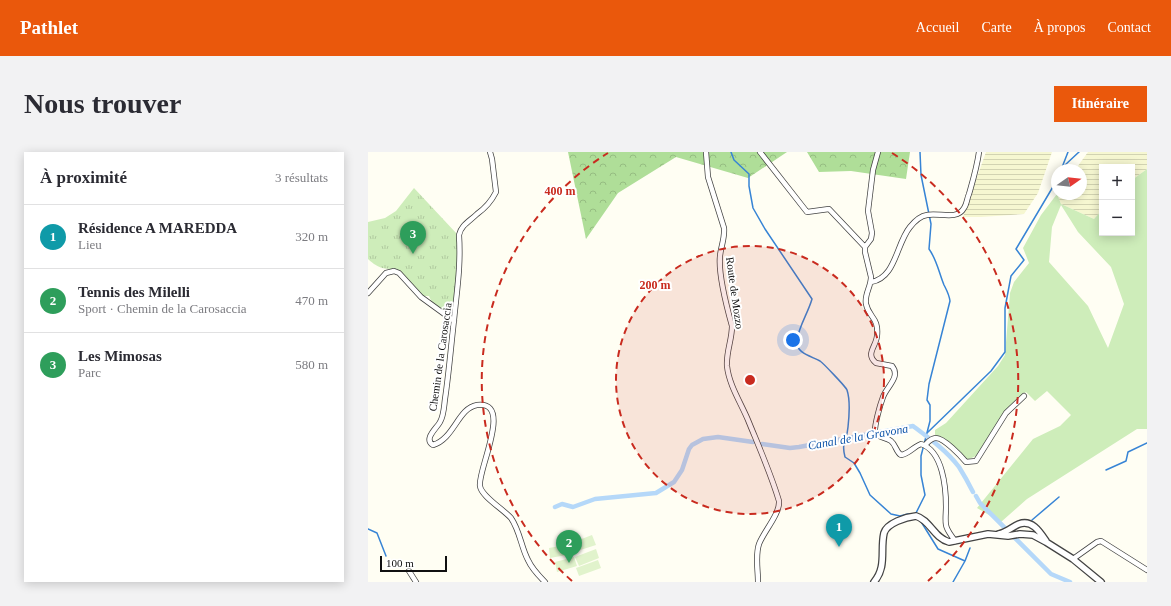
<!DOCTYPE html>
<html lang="fr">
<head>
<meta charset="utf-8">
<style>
	:root { --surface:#fff; --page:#f2f2f3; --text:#2b2b33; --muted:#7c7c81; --line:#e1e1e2; --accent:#ea580c }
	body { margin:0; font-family:"Times New Roman",serif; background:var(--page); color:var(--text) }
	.controls { position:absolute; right:12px; top:12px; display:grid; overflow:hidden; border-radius:0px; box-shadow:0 2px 10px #0003 }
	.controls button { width:36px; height:36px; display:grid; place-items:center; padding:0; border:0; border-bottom:1px solid var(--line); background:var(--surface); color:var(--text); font:20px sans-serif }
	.compass { position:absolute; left:683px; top:12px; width:36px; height:36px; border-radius:50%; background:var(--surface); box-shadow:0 2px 10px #0003; rotate:76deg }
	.scale { position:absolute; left:12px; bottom:10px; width:67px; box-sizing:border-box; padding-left:4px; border:2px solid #101010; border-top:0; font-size:11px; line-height:14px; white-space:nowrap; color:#101010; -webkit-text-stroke:3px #fff; paint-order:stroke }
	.you { position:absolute; left:425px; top:188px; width:14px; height:14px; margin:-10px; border:3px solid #fff; border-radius:50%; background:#1a73e8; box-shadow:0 0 0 6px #1a73e833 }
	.badge { display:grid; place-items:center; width:26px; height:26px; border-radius:50%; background:var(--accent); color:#fff; font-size:13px; font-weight:700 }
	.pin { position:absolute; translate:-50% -33px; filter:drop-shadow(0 1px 2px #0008) }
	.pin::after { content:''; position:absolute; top:21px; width:14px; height:12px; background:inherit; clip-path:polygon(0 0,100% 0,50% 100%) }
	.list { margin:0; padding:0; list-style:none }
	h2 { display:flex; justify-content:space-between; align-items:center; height:52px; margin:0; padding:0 16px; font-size:17px }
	h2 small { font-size:13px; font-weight:400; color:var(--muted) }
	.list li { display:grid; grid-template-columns:26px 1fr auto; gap:12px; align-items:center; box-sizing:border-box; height:64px; padding:0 16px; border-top:1px solid var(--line) }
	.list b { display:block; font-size:15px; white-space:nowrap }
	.list p { margin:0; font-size:13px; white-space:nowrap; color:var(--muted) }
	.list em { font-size:13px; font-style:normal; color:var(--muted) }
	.map { position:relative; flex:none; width:779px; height:430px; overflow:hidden; border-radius:0px }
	header { display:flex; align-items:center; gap:24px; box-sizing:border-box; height:56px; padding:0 20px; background:var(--accent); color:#fff }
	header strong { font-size:19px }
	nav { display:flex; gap:22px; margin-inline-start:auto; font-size:14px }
	.intro { display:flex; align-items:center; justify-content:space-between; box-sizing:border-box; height:96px; padding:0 24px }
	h1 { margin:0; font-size:28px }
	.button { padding:10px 18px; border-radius:0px; background:var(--accent); color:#fff; font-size:14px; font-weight:700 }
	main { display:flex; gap:24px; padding:0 24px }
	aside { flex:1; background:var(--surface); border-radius:0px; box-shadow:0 2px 10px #0003 }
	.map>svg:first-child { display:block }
</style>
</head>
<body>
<header>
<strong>Pathlet</strong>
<nav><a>Accueil</a><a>Carte</a><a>À propos</a><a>Contact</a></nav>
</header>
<div class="intro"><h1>Nous trouver</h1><a class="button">Itinéraire</a></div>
<main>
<aside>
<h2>À proximité<small>3 résultats</small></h2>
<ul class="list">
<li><span class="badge" style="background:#0f9aa8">1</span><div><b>Résidence A MAREDDA</b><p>Lieu</p></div><em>320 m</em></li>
<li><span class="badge" style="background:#2e9e5b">2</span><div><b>Tennis des Milelli</b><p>Sport · Chemin de la Carosaccia</p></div><em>470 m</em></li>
<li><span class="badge" style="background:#2e9e5b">3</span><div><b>Les Mimosas</b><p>Parc</p></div><em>580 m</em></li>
</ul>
</aside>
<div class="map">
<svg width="779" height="430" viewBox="0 0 779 430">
	<defs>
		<pattern id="farmland-rules" width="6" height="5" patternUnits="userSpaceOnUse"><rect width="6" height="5" fill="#f6f7d1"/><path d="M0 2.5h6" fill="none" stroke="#d2d3b2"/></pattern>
		<pattern id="forest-crowns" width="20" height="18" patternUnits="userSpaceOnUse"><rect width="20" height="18" fill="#afde98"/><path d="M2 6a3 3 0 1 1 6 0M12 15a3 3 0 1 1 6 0" fill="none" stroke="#96bd82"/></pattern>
		<pattern id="park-tufts" width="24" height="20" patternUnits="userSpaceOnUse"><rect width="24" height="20" fill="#ceedba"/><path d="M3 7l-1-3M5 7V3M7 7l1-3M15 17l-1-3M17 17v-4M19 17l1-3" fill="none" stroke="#b0ca9f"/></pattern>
	</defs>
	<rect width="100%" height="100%" fill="#fffef3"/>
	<path fill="url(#farmland-rules)" d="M618,0H684L670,41L656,62L613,65H595Z
		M720,0H779V17L764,28V15H734V58L726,67L693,52L689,42H713V18H707Z"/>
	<path fill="#ceedba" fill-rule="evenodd" d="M779,17V277H769L659,347L633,370L609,356L665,287L692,274L703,263L679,239L667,249L658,240L644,252L608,304L599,308L574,285L567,283V278L578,271L630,214L637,203L642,141L646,130L661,111L655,96L673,63L689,42L693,52L726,67L734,58V81H764V28ZM693,53L710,80L743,115L756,152L740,196L720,154L681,110L684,75Z"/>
	<path fill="url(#forest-crowns)" d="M200,0H419L380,26L308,5L250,41L218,87Z
		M439,0H542L538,27L483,19L451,20Z"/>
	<path fill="url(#park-tufts)" d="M46,36L89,82L90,97L88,143L84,160L82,163C74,158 64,153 61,144H54L30,118C16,116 12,118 0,107V70L17,66L28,59Z"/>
	<path fill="#e1f3cc" d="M224,383L228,393L206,400L203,393L204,402L182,406L181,396L203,392V391Z
		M228,397L231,406L211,414L207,405Z
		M206,405L209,414L189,420L187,410Z
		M230,408L233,416L211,424L208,416Z"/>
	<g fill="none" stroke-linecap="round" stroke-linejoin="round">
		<path stroke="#3784d5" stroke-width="1.5" d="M363,0L366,8L381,22V34L385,56L397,77L444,147C440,161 431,174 429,188C427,201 443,204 452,209C455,211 478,235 479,238C482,247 481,266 480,275C479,289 473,290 477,305L486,311L492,321L502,343L523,362L532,364L540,362H548
			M693,18L700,0
			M694,18L697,13L711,0
			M559,281L623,219L637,200V156L643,124L656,108L648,97L689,28
			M738,318L758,309L760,300L779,291
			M548,361L557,343L553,323V304L562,269V253L559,248L561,232L582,149C581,142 579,139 576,133C571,121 569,108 561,97L563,72L553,23L552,0
			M552,368L570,397L597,409
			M664,368L691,345
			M0,377L9,381L18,404
			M585,430L597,409L602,396"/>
		<path stroke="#b5d8f9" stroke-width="4.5" d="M394,292L422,296L431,295L545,274C561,286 579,299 591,315C596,323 601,332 605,340
			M608,344L612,351L683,422L702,430
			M187,355L194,352L205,355L227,347L288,341L306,330L314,318L321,297L324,293L335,287L350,285L385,290"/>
		<g stroke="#434343" stroke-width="6">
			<path id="minor" d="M122,0L124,7L128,40C124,48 116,57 109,62C102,69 93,73 91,83C93,114 89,137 86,168C83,194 81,220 77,247C76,254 76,263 72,270C69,276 55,287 65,293C86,287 90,256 109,253C146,248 109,319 112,334C113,344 135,357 143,366C152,379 153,395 160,408C164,417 170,423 177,430
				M338,0L340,25L356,76C357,86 353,94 352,104C350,122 359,156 364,174C364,188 358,200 359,214C361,233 373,251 380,268C391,295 403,322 411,349C412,362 396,379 391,392C387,404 390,417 390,430
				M392,0L439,60L461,57L497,95
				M510,0L505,18L500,59L504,81L503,87L497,95V100L503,125C503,135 496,143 498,152C501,166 511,165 509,184C508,195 497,202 508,211L524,214C533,225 519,234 515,245C512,253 506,274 507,282C512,286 518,285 523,289C528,293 528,300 533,303C541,302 545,295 553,292C575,299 578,336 578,355C578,361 577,367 578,373C579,379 584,384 587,389
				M503,130C528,126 528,92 542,75C546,70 552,64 559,63C570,60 589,69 596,56C599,52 599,46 601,42C605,28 609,15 611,0
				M0,141L18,121L26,119L31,121L53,145L86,169
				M557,293C560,290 563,286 568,286C576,286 593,304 598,310L608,309L638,261L656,244
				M705,407L729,390L733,389L779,418
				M41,419L48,430"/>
		</g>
		<g stroke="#434343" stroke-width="8">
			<path id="tertiary" d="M631,382C639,380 644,375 651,372C664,367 672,380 678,389
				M506,430C519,415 512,398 516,381C519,371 538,365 548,364C562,368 566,386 581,390L620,382L640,384L652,382L665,383L678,390L705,407L733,430"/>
		</g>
		<use href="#minor" stroke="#fff" stroke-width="4.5"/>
		<use href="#tertiary" stroke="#fff" stroke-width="5.5"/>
	</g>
	<circle cx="382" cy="228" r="134" fill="#c92b1f" fill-opacity=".12"/>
	<g fill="none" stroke="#c92b1f" stroke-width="2" stroke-dasharray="7 5">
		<circle cx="382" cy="228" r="134"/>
		<path d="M204 429A268 268 0 0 1 240 1M524 1A268 268 0 0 1 560 429"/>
	</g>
	<g text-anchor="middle" stroke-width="4" stroke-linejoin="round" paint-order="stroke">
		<g font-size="11" fill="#101010" stroke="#fff">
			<text transform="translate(367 141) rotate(82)" y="4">Route de Mozzo</text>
			<text transform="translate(72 205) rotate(-82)" y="4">Chemin de la Carosaccia</text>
		</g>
		<g font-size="12" font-style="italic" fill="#1156aa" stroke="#fff">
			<text transform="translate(490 285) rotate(-10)" y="4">Canal de la Gravona</text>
		</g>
	</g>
	<circle cx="382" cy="228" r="6" fill="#c92b1f" stroke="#fff" stroke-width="2"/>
	<g font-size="12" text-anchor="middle" font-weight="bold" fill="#c92b1f" stroke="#fff" stroke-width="4" stroke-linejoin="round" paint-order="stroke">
		<text x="192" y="43">400 m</text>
		<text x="287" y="137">200 m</text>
	</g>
</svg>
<div class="controls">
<button>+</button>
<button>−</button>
</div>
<svg class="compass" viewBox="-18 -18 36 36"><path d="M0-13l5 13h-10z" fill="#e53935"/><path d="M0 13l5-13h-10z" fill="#7c7c81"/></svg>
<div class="scale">100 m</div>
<div class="you"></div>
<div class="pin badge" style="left:471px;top:395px;background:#0f9aa8">1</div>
<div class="pin badge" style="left:201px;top:411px;background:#2e9e5b">2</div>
<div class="pin badge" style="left:45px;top:102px;background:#2e9e5b">3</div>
</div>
</main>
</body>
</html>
